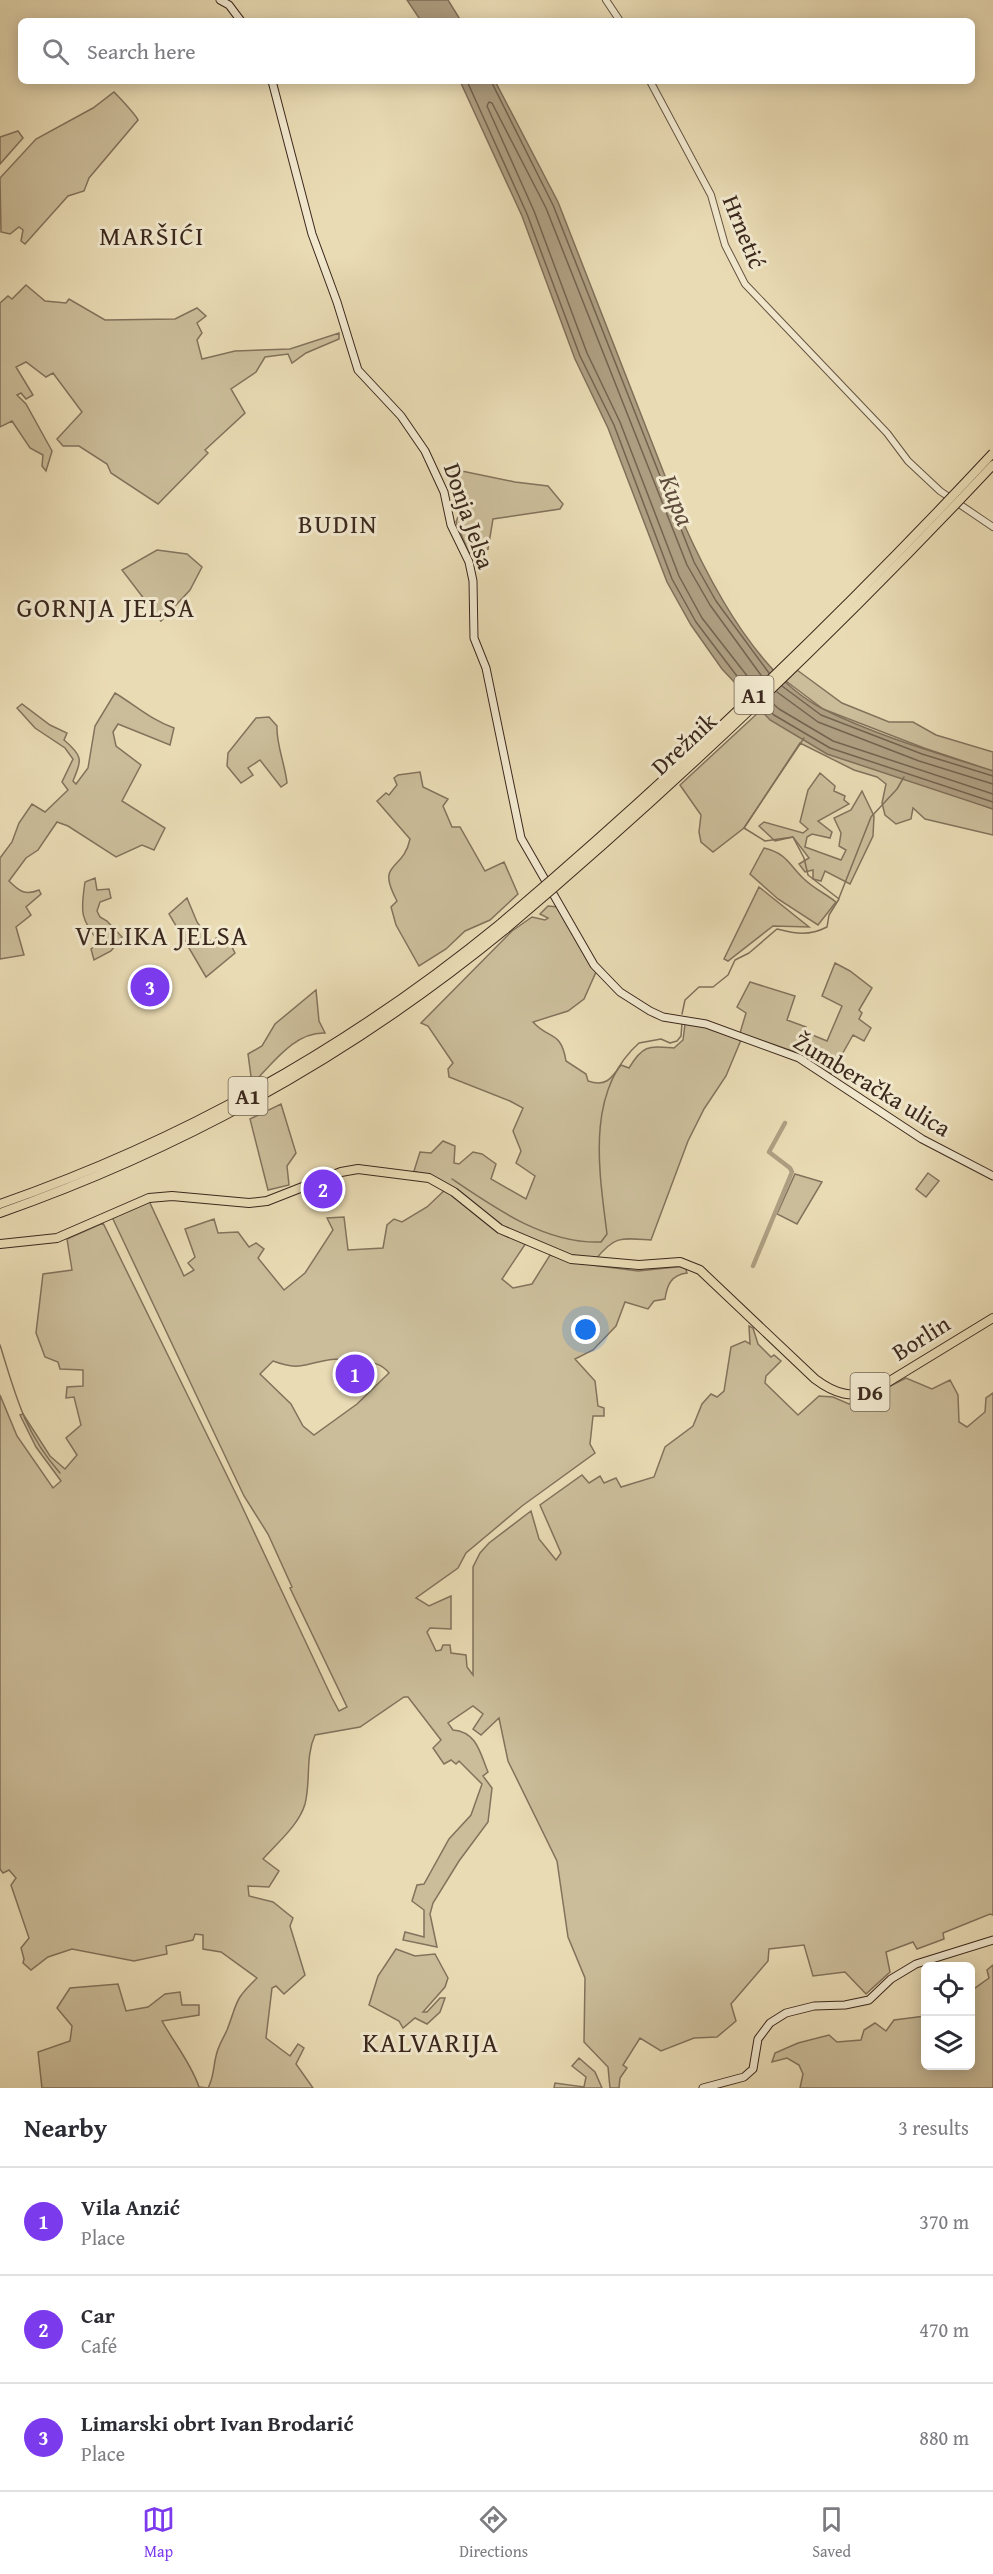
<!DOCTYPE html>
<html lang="en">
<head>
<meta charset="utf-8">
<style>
	:root { --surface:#fff; --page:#f7f7f7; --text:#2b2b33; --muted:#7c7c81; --line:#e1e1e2; --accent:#7c3aed }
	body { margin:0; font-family:"Gentium Book Plus",serif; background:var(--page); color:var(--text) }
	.controls { position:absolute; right:18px; bottom:18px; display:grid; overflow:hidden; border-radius:9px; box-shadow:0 3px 15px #0003 }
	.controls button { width:54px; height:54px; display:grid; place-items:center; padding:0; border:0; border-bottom:2px solid var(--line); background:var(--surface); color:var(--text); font:30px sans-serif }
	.you { position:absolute; left:586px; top:1330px; width:21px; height:21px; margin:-15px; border:4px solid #fff; border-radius:50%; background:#1a73e8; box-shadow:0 0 0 9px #1a73e833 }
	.badge { display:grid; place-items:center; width:39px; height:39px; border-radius:50%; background:var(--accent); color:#fff; font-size:20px; font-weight:700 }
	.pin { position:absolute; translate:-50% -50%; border:3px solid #fff; box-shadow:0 2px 6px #0006 }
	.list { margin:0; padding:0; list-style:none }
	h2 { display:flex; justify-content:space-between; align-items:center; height:78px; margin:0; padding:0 24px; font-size:26px }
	h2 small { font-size:20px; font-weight:400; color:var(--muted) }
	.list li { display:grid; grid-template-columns:39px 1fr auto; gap:18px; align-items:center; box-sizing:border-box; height:108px; padding:0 24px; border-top:2px solid var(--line) }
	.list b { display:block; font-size:22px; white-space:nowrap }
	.list p { margin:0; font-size:20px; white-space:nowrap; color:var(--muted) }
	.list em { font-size:20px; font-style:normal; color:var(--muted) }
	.icon { flex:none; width:33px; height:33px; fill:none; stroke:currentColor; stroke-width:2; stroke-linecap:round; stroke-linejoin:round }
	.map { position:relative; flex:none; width:993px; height:2088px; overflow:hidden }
	.search { position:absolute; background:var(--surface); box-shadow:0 3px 15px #0003; left:18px; right:18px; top:18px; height:66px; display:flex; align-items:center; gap:15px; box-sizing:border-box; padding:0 21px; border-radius:9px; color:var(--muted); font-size:22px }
	.sheet { height:402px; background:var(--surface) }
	nav { display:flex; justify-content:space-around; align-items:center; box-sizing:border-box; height:84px; border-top:2px solid var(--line); background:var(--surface); font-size:16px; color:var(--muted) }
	nav a { display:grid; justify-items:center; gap:3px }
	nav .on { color:var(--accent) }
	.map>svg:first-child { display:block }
</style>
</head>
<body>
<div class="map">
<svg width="993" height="2088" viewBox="0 0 993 2088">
	<rect width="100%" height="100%" fill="#e9dbb4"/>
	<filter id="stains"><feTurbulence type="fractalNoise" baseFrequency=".00333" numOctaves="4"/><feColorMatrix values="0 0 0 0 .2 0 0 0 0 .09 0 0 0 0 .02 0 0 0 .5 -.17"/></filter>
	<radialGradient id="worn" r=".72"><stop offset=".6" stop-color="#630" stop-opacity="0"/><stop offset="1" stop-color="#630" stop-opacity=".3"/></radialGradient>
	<path fill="#cbbd9a" stroke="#83725c" stroke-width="1.5" fill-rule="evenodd" d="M114,92C119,97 136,115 138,120L89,178L84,191L68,196L25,244L21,241L23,230L19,227L10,234L1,232L0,178L36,139L93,108Z
		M18,131L23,138L0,164V137Z
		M26,285L45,301L66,303L69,299L105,320L175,319L197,308L206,316L197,323L202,333L197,340L202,359L235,351L290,349L339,333V339L306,353L292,363L288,354L265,357L256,372L231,389L245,413L205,450L208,453L158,504L111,473L107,464L79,446H63L57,439L82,412L53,373L46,377L26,362L16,367L33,395L26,399L21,393L17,395L26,404L52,451L46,471L42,466L43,455L30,448L12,421L0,427V303L8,296L12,299Z
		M452,469L515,482L548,486L563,504L560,509L493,519L488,549L469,553L456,522L463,504Z
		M157,550L187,554L202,567L190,590L161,621L122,570Z
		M797,670L842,703L889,722H913L936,735L993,752V771L924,748L823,709L786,681Z
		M115,693C135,705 151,720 174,728L170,745L118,724L113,732L116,746L141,765L122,801L165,828L154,850L142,845L116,857L68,826L57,822L38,850L26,858L9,881C19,891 25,896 39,890L41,894L26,907L31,915L16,927L24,955L0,959V858L12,842L19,823L32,804L45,812L68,790L62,782L73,759L65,748L35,728L17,708L22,704L50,725L67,733L64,740C83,756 82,759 73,781L76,784L88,768L95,726Z
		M756,706L930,786L993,809V835L925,819L913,808L911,819L896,824L885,815L882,803L886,784L877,777L854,770L800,743L744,828L713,852L701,842L699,832L701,815L680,785L760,711Z
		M269,717L277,726C276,744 285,764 287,783L281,787L260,760L248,768L253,775L241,783L227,766L228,753L256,718Z
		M420,772L423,787L448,799L443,806L452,827H460L485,871L504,862L518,894L490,920L465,931L446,949L419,966L396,925L391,907L397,901C375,860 403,873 410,839L377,801L386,793L389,795L397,785L394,778L398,775Z
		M820,773L835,786L834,791L845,796L844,800L849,804L818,821L832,832L830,838L812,834L807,837L805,847L841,860L846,850L839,846L841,833L834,818L851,810L862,791L874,816L873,836L850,884L825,871L821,881L813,879V870L805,872L799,864L809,858L793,837L775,841L759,826L764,822L803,833L808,829L800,822L808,790Z
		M764,848C788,854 788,864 804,879C813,888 826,894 836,902L818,925L778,899L750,874Z
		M95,878L97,890L109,889L111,898L100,902L97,911L100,917L107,921L122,937L111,951L94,960L91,949L99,943C81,917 80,915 85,882Z
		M759,887L809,927L773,926L728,961L724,959Z
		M187,898L197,922L210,941L225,934L235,953L206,977L169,914Z
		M548,906L558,907L596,972L584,999L568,1011L533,1022C549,1040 561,1030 566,1061L586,1074L588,1081C606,1087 611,1079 621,1065L629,1068C643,1045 648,1046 674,1048L683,1040L685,1024L707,1027L741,1040L726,1076L704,1109L688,1141L651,1240C622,1238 615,1235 596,1259L561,1253L528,1240L502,1279L513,1288L532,1284L550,1255L592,1265L638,1271L685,1266L687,1273C671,1275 667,1285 665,1299L654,1301L648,1309L625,1302L616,1326L593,1350L575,1359L595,1381L598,1406L604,1408V1416H593L590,1444L595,1453L522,1506L466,1553L458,1568L416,1598L429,1606L451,1596V1629L430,1628L427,1632L436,1651L441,1650L443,1645H450L451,1653L466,1655L467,1667L473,1675V1567L480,1553L489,1543L531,1511L539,1539L556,1560L561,1553L540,1505L582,1475L589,1483L600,1476L604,1483L616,1478L621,1487L654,1477L665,1447L693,1426L702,1404L711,1394L717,1397L724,1391L731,1347L745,1341L750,1344L749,1326L753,1328L758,1344L771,1357L774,1355L781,1361L766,1376L765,1383L798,1415L819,1396L833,1397L849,1404L863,1400L906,1378L932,1389L950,1380L958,1395L959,1422L967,1427L985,1412L986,1398L993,1393V1915L990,1914L943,1933L944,1939L917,1949L913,1942L886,1952L890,1972L866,1994L845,1972L813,1976L804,1945L769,1949L768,1961L731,2004L736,2021L717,2037L694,2038L661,2051L640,2038L623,2065L627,2068L620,2078L619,2088H610L608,2067L584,2042L585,1978L568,1937L557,1861L508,1761L499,1718L481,1735L473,1729L483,1714L473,1706L448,1723L453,1730C477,1732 480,1753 488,1772L483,1776L492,1788L488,1822L459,1861L433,1903L430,1914L437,1947L403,1940L405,1932L424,1937V1910L412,1901L417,1885L424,1884L449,1839L471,1815L482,1784L459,1761L456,1764L451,1760L444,1764L433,1748L441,1740L408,1697H404L360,1727L315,1735C305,1757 311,1781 305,1804C299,1825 277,1843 263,1859L279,1871L269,1887L248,1886L249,1896L273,1902L293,1918L290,1926L305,1975L284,1994L276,1986L272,1988L266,2038L290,2056L298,2044L304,2048L296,2064L313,2088H42L38,2052L70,2041L72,2026L57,2008L70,1988L118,1984L126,2011L148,2007L165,1994L180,1992L182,2005H199V2015L162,2021C174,2043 191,2063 199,2087L208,2088C214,2077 213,2068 216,2056C218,2046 223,2039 227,2030C238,2002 233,2001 257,1978L221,1952L203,1949V1935L195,1934L193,1940L166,1946L167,1954L134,1961L72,1949L48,1957L31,1970L23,1963L24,1959L21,1948L29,1938L11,1885L16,1878L9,1870L3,1873L0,1869V1395L17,1436L53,1488L61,1481L36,1447L20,1415L23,1414L50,1456L65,1469L77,1455L66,1438L81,1425L74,1397L66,1398L67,1387L83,1386V1370L60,1369L58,1362L45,1357L36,1333L43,1274L72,1270L67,1239L103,1223L239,1500L332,1698L339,1711L347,1707L290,1588L292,1587L268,1534L244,1496L112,1217L149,1201L184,1276L194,1270L188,1263L195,1257L185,1229L214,1219L218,1233L238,1232L249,1247L256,1243L264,1249L258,1258L284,1290L305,1273L333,1230L327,1218L344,1217L348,1250L383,1248L387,1225L394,1219L402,1222L427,1207L449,1186L414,1171L420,1152L431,1153L443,1141L455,1146L454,1163L459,1164L473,1152L482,1154L496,1164L491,1179L526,1199L535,1176L516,1163L521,1151L513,1131L523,1108L510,1101L449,1077L448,1069L453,1063L428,1026L421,1023L512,931L532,917L545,920L548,918L540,914ZM351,1358C365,1363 379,1360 389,1373L357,1404L314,1435L303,1426L291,1404L260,1374L273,1361C300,1371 303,1364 328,1360C336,1358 341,1361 351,1358Z
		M835,963L850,971L872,988L859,1010L862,1013L859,1019L871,1028L864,1041L853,1035L831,1074L805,1058L803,1054L810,1034L827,1041L842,1006L822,996Z
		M750,982L795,996L787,1020L806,1027L798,1053L740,1033L746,1013L737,1007Z
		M316,990L319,1021L325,1033C293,1032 272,1065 252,1084L248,1054L262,1046L275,1024Z
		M281,1104L296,1153L287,1166L289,1185L268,1190L250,1119Z
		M928,1173L939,1181L926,1197L916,1189Z
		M795,1174L822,1182L797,1224L777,1214Z
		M396,1949L415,1956L435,1954L448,1978L445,1987L423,2012H427L440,1998H445L440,2012L427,2024L415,2018L403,2028L399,2021L369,2005L378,1976Z
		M993,1965V2088H800L803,2074L799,2065L787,2058L772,2062L775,2053L798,2043L829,2035L837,2042L861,2040L864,2030L875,2023L886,2031L894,2020L925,2016L926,2066H970L971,1991L989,1978L987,1970Z
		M579,2058L595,2072L602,2088H554L555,2083L584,2087L586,2077L572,2066Z"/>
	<path fill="#ae9e81" stroke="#806f59" stroke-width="1.5" d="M407,0H448L461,21H421Z
		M460,81H495L558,202L683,522C711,585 760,678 825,710C878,736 937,753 993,771V809L827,754L770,720L722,669L691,625L667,582L608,428L575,359L522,216Z"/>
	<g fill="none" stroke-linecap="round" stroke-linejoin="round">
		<path stroke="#74634f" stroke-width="1.5" d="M467,81L527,214L580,356L614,425L672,579L696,622L749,692
			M491,81L553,205L694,562L716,601L769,673
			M755,686L702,618L679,576L620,422L587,353L534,211L487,106L489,102L492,103L546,208L687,565L710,605L763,678
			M782,686L821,715L922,754L993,776
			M777,692L818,722L919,761L993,784
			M769,700L779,709L833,741L993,794
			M763,705L774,715L830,748L993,802"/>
		<path stroke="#806f59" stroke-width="1.5" d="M839,898L871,817L897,789L904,777
			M682,1014L685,1000L699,987H713L728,975L735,960L749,953L777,929C796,934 809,936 827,927L829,915L839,899L808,875L804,858L793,837L765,841L744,828L804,738
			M452,1179C496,1209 546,1244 601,1242L607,1234C599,1170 585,1091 639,1043L661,1039L670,1043L677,1041L681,1036L682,1023
			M0,1345C16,1396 24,1432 60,1473"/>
		<path stroke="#ae9e81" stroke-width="4.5" d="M753,1266L792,1172L790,1168L769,1152L785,1123"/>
		<g stroke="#665543" stroke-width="8">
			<path id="tertiary" d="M606,0L620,21
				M650,81L711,195L725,245L745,284L887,433L908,461L940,491L993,527"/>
		</g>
		<g stroke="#3b281d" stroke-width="9">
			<path id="secondary" d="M220,0L229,5L241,21
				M272,81L312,234L337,302L358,370L401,416L425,451L444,492L451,525L469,562L473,581L474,638L486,668L521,838L594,965L620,992L650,1011L663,1017L706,1024L799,1058L922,1139L993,1176
				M703,2088L744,2077L753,2069L758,2039L770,2023L786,2013L814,2006L845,2005L869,2000L891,1979L916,1964L993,1940"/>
		</g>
		<g stroke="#3b281d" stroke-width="10">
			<path id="primary" d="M0,1244L57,1238L149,1198L172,1196L249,1203L267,1201L341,1172L358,1169L429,1178L454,1192L500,1229L571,1259L639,1265L680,1262L700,1270L815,1379C835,1394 852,1399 875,1390L993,1318"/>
		</g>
		<g stroke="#3b281d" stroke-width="10">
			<path id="motorway" d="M0,1204C184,1140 351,1046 501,923
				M0,1213C185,1148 355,1053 506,929"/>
		</g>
		<use href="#tertiary" stroke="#f1e8ce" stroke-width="6"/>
		<use href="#secondary" stroke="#f1e8ce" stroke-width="7"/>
		<use href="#primary" stroke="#e9dbb4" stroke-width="8"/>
		<use href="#motorway" stroke="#e9dbb4" stroke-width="8"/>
		<g stroke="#3b281d" stroke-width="10" stroke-linecap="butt">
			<path id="motorway-bridge" d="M501,923C674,776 838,619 993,453
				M506,929C677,784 840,628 993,465"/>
		</g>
		<use href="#motorway-bridge" stroke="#e9dbb4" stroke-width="8"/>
	</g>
	<g text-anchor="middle" stroke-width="6" stroke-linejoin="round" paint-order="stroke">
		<g fill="#f1e8ce" stroke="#726252" stroke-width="1.5">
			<rect x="734.5" y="676" width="39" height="38" rx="4.5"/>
			<rect x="228.5" y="1077" width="39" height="38" rx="4.5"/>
			<rect x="850.5" y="1373" width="39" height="38" rx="4.5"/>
		</g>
		<g font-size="22" font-weight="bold" fill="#3b281d">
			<text x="754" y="703">A1</text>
			<text x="248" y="1104">A1</text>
			<text x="870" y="1400">D6</text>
		</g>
		<g font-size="24" fill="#3b281d" stroke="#f1e8ce">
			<text transform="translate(744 232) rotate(68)" y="8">Hrnetić</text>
			<text transform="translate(469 516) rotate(71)" y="8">Donja Jelsa</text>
			<text transform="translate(684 744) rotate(-43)" y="8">Drežnik</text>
			<text transform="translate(872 1085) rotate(31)" y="8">Žumberačka ulica</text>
			<text transform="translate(921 1338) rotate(-32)" y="8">Borlin</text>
		</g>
		<g font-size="26" letter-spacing="1.5" fill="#3b281d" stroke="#f1e8ce">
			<text x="152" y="245">MARŠIĆI</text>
			<text x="338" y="533">BUDIN</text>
		</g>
		<g font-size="26" font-style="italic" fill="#5e4b3b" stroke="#f1e8ce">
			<text transform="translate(677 500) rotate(68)" y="9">Kupa</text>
		</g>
		<g font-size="27" letter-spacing="1.5" fill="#3b281d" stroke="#f1e8ce">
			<text x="106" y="617">GORNJA JELSA</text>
			<text x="162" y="945">VELIKA JELSA</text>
			<text x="431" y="2052">KALVARIJA</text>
		</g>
	</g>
	<rect width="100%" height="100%" filter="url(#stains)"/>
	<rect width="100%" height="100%" fill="url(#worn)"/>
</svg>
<div class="controls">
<button><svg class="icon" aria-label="locate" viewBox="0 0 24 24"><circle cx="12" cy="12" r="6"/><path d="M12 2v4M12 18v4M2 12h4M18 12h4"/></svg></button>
<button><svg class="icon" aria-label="layers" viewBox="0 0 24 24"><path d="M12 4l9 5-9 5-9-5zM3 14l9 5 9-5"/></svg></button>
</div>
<div class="you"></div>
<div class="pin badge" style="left:355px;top:1374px">1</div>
<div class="pin badge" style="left:323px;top:1189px">2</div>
<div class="pin badge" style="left:150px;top:987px">3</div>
<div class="search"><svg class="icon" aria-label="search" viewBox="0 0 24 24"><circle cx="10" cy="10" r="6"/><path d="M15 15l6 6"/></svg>Search here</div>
</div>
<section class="sheet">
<h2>Nearby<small>3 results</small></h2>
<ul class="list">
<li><span class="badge">1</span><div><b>Vila Anzić</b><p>Place</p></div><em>370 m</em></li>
<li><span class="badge">2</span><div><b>Car</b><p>Café</p></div><em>470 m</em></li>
<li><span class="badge">3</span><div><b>Limarski obrt Ivan Brodarić</b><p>Place</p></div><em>880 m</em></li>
</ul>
</section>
<nav>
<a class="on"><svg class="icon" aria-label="map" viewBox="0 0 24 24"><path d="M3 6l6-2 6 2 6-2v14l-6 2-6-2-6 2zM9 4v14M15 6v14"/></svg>Map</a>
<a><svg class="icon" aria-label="directions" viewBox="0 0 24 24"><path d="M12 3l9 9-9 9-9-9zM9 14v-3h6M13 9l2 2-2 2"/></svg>Directions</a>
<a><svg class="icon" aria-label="saved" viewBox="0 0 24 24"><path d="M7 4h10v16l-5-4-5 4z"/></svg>Saved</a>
</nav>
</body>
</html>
